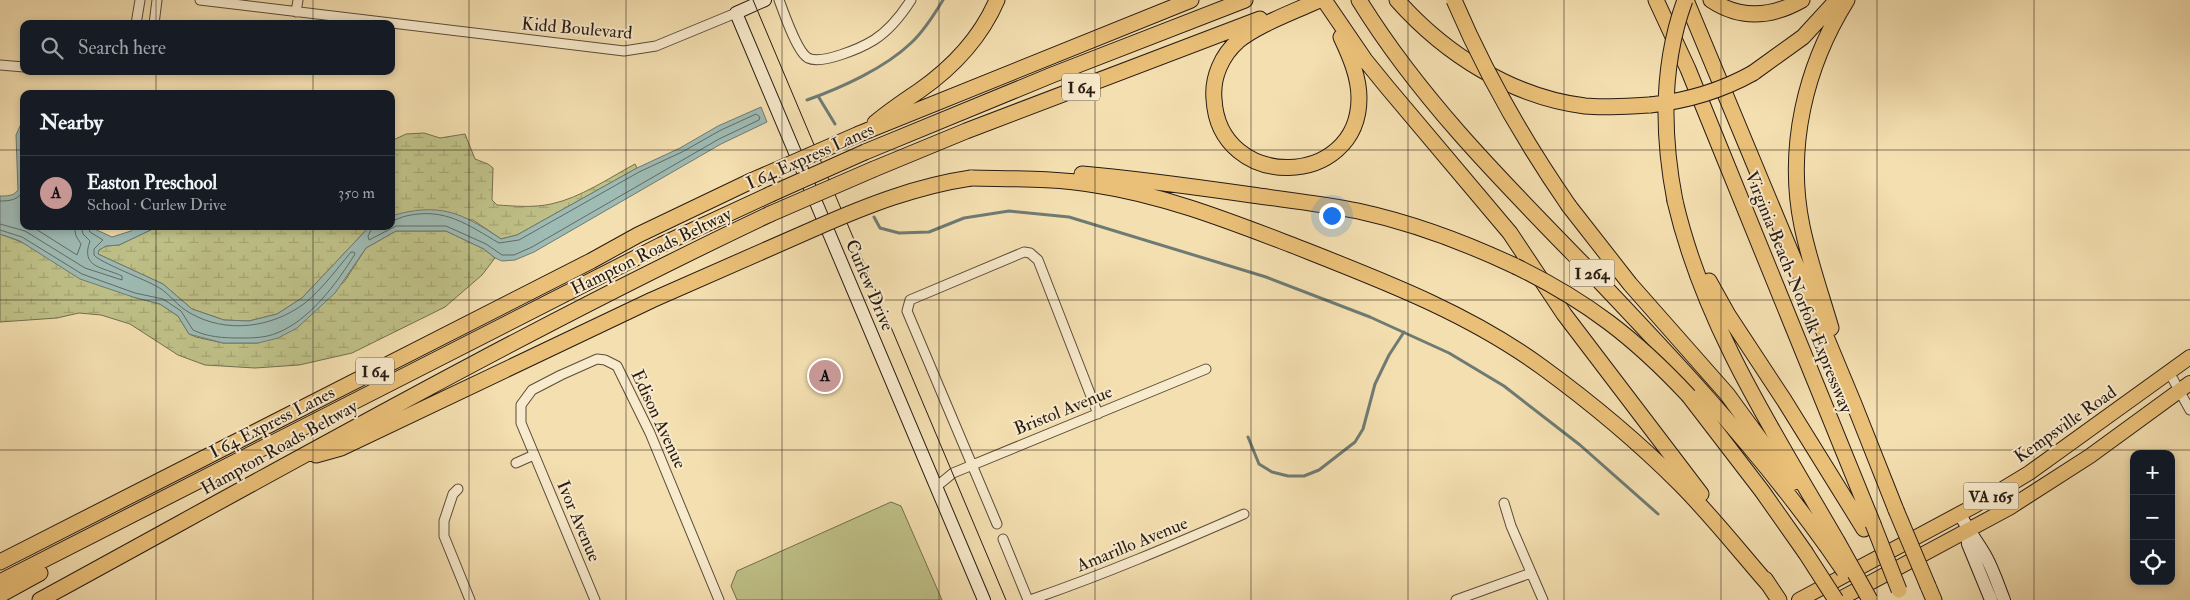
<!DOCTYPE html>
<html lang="en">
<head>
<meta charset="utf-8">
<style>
	:root { --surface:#171b24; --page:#20242c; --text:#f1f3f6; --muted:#9ea1a6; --line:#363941; --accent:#c59692 }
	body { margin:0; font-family:"IM FELL Double Pica",serif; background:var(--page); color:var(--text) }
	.controls { position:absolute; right:15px; bottom:15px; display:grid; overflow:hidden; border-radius:10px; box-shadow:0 2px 8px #0003 }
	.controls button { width:45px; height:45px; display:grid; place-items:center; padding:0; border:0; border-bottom:1px solid var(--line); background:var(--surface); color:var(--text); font:25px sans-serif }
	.you { position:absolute; left:1331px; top:215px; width:18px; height:18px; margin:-12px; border:4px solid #fff; border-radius:50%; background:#1a73e8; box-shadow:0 0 0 8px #1a73e833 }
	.badge { display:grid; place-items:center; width:32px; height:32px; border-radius:50%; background:var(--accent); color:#111; font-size:16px; font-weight:700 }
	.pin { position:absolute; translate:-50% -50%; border:2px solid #fff; box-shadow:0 1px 5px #0006 }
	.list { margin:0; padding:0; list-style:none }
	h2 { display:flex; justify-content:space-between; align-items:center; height:65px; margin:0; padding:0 20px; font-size:21px }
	h2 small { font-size:16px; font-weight:400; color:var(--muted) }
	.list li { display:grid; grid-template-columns:32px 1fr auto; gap:15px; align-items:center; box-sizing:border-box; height:75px; padding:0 20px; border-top:1px solid var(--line) }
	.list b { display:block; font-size:19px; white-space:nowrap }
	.list p { margin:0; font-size:16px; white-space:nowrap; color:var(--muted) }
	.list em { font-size:16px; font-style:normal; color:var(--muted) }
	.icon { flex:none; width:28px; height:28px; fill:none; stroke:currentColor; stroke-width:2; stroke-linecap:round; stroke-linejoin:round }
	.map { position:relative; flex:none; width:2190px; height:600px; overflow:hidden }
	.search { position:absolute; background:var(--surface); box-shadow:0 2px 8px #0003; left:20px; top:20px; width:375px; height:55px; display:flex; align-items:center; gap:12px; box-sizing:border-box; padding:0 18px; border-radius:10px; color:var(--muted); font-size:19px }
	.panel { position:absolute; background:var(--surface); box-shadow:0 2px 8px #0003; left:20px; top:90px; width:375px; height:140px; border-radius:10px }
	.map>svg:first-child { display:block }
</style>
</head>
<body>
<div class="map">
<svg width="2190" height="600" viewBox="0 0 2190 600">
	<defs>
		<pattern id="wetland-marsh" width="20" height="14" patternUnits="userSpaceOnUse" patternTransform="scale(1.25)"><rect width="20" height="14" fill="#bfc188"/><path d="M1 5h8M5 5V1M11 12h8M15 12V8" fill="none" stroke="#a4a574"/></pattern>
	</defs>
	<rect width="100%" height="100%" fill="#f4dfb0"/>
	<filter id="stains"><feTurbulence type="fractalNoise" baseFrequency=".004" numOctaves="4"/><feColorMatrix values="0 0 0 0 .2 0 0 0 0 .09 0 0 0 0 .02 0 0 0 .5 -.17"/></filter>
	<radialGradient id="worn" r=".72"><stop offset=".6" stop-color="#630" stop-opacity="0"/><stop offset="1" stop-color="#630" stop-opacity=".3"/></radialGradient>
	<path fill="url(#wetland-marsh)" stroke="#736e4e" d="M424,133L440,138L465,134L475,159L488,164L493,168L492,200L497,205C515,206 533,208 551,204C580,198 609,178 635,164L637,168L517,235L501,239L473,220L391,216V141L406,134Z
		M159,226H370L302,298L277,314L249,321L224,320L192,309L163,284L98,254L99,250L106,246L119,245Z
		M396,231H446L484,249L495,258L482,275L445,307L352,353L299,365L255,368L205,365L178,355L130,324L101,315L79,313L57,318L0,322V234L19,241L133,297L160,304L178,316L189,334L196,337L223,343H258L344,282L366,248Z"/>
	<path fill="#bfc188" stroke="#736e4e" d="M891,502L901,506L942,600H737L731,586L737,571Z"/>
	<path fill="#9ebbb4" stroke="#6e7b74" d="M761,107L767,122L721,144L534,252L515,260L502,261L495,258L484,249L446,231H396L366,248L335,293L297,328L278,338L258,343H223L189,334L178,316L160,304L133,297L80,279L20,241L0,234V196C7,196 14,196 18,190L16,135L21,124L24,127V226H88L112,237L131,231L137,226H159L119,245L106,246L99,250L98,254L163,284L192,309L224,320L249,321L277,314L302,298L370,226H391V216C439,202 461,212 501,239L517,235L637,168L680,148L718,126Z"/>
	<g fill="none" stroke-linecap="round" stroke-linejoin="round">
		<path stroke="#626b64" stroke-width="1" d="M0,201C10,201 18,200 23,191L21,135L24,129
			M0,224L25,231L85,268L122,280V276C103,267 80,268 90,241L83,234L81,226
			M31,226L77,255L81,244L76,236L74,226
			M373,226L368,236L369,240L396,226H446L486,244L502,255H514L532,247L719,139L759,120L760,117L756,114L721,130L682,152L639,172L519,240L499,243C468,225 445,207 406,216C401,217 397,220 391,221
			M0,230L22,237L82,274L135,293L163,299L181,311L193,330C207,337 224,338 239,338C252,338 265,338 277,333C310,320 337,283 355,254L354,252H351C337,269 322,289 305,303C272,328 226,334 190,313C178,307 170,294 158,287C146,280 99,262 94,255V249L103,240L90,232L88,226"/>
		<path stroke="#6e7b74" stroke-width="3" d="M818,96L835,124
			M807,100C841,88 885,68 911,43C923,32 934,15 943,0
			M874,217L880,228L899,233L929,232L964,218L1009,211L1069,217L1266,277L1370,317L1449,353L1504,386L1580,445L1658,514
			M1248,437L1259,464L1272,472L1288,476H1304L1319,470L1355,442L1363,429L1375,384L1389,355L1404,332"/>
		<g stroke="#5a4c3a" stroke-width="11">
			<path id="street" d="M200,0L624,51L656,46L736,13
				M779,0C784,13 797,52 808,58C822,65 861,48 874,40C888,31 902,14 911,0
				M296,12L298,0
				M136,24L140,0
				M154,24L157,0
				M0,65L24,67
				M2169,372L2190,410
				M516,463L534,455
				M936,487L953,473L1206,369
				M458,489L453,494L444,521V536L470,600
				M1504,503L1511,526L1543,600
				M997,524L907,311L910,300L1024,252L1030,253L1038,260L1098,414
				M1003,539L1028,600
				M595,600L521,423V405L532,390L561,375L597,359L605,360L617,366L650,433L719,600
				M1030,600C1103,575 1173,545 1244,514
				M1456,600L1531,573"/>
		</g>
		<g stroke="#271b13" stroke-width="14">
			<path id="secondary" d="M765,0L736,13L984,600
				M1960,514C1967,529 1977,541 1985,555C1993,569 1998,585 2004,600
				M1967,531L1968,544L1991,600"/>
		</g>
		<g stroke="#271b13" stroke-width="16">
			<path id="primary" d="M1799,600L1976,505L2029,473L2190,357
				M1838,600L2009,508L2090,456L2190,383"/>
		</g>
		<g stroke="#271b13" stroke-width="17">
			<path id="highway" d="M1319,0C1294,12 1259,24 1238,41C1222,55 1212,77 1214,99C1219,192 1359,189 1359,98C1359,77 1350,56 1341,37
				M1324,0L1365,60L1387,87L1510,233L1564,314L1701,494
				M1359,0C1420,99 1503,182 1584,265C1671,356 1752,442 1826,545
				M1397,0C1445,54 1512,97 1585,106C1606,108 1628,106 1650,105
				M1656,0L1688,69L1873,524
				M1686,0L1854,404L1896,510
				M1711,0C1741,20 1772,17 1802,0
				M1753,73L1803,37L1837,0
				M875,123C889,111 904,101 919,91C952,68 981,37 997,0
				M859,134L1191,0
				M865,152L1052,75L1245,0
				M874,169L966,131L1260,19
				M1082,174C1139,179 1196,187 1252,195C1287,200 1323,204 1358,211C1413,223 1464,242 1515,266
				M971,178C1013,179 1055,178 1096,185C1163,195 1229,221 1292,245C1378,279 1467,312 1542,367C1590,402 1638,442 1680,484C1712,516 1740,552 1769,585
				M1675,201C1704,326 1774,432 1837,541
				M1569,206L1630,284L1727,394L1792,483
				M1709,281L1728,315L1784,400L1864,529
				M1831,328C1821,294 1809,260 1802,226C1786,148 1805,67 1847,0
				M1689,396L1762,491L1805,552
				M316,455L341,448L652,300L818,227
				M0,562L591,261L638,235L751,181
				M1765,579L1779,600
				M0,582L661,245L771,194
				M1928,586L1934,600
				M0,595L40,573
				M40,600C282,468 521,332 770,214"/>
		</g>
		<use href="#street" stroke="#f8eacc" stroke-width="9"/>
		<use href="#secondary" stroke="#f8eacc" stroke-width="12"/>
		<use href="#primary" stroke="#eac078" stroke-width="14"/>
		<use href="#highway" stroke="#eac078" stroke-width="15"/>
		<path stroke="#271b13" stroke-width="1" d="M753,0L1006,600"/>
		<g stroke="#271b13" stroke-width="17" stroke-linecap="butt">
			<path id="highway-bridge" d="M1454,0C1485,73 1524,141 1569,206
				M1650,105C1686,101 1721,91 1753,73
				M751,181L859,134
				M771,194L865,152
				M1675,201C1662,134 1661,65 1685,0
				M770,214L874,169
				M818,227C868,205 917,186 971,178
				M1515,266C1587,301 1635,338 1689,396
				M1896,510L1928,586
				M1873,524L1899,590
				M1837,541L1870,600
				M1826,545L1844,571
				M1805,552L1836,600"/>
		</g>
		<use href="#highway-bridge" stroke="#eac078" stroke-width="15"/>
	</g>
	<path fill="none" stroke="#271b13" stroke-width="1" stroke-opacity="0.55" d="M156,0V24M313,0V24M469,0V600M626,0V600M782,0V600M939,0V600M1095,0V600M1251,0V600M1408,0V600M1564,0V600M1721,0V600M1877,0V600M2034,0V600M156,71V94M313,71V94M0,150H24M391,150H2190M156,226V600M313,226V600M0,300H2190M0,450H2190"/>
	<g text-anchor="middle" stroke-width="4" stroke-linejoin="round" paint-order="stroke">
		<g fill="#f8eacc" stroke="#66594a" stroke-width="1">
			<rect x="1062" y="73.5" width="38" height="27" rx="4"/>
			<rect x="1569.5" y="259.5" width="45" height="27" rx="4"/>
			<rect x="356" y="357.5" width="38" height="27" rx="4"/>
			<rect x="1963.5" y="482.5" width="55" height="27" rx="4"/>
		</g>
		<g font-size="16" font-weight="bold" fill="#271b13">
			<text x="1081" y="93">I 64</text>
			<text x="1592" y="279">I 264</text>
			<text x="375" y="377">I 64</text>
			<text x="1991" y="502">VA 165</text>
		</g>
		<g font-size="18" fill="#271b13" stroke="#f8eacc">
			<text transform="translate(577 28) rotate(5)" y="6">Kidd Boulevard</text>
			<text transform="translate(810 156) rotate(-24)" y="6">I 64 Express Lanes</text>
			<text transform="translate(651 251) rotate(-26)" y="6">Hampton Roads Beltway</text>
			<text transform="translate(870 285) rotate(67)" y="6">Curlew Drive</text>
			<text transform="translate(1799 292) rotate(68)" y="6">Virginia Beach-Norfolk Expressway</text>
			<text transform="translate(1063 410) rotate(-22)" y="6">Bristol Avenue</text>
			<text transform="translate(659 419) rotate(65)" y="6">Edison Avenue</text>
			<text transform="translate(272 422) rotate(-27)" y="6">I 64 Express Lanes</text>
			<text transform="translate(2065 424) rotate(-35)" y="6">Kempsville Road</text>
			<text transform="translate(279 447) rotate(-29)" y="6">Hampton Roads Beltway</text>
			<text transform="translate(579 521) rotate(67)" y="6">Ivor Avenue</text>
			<text transform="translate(1132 544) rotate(-22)" y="6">Amarillo Avenue</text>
		</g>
	</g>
	<rect width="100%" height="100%" filter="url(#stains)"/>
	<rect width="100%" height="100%" fill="url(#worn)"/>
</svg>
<div class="controls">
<button>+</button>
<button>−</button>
<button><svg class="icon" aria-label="locate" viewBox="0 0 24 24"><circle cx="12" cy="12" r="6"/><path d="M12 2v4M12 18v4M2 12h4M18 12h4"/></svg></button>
</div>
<div class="you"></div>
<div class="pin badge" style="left:825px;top:376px">A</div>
<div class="search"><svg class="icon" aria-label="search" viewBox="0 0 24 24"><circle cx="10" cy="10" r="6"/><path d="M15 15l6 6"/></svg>Search here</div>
<section class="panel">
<h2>Nearby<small></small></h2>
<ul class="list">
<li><span class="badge">A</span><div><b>Easton Preschool</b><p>School · Curlew Drive</p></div><em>350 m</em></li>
</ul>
</section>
</div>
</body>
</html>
